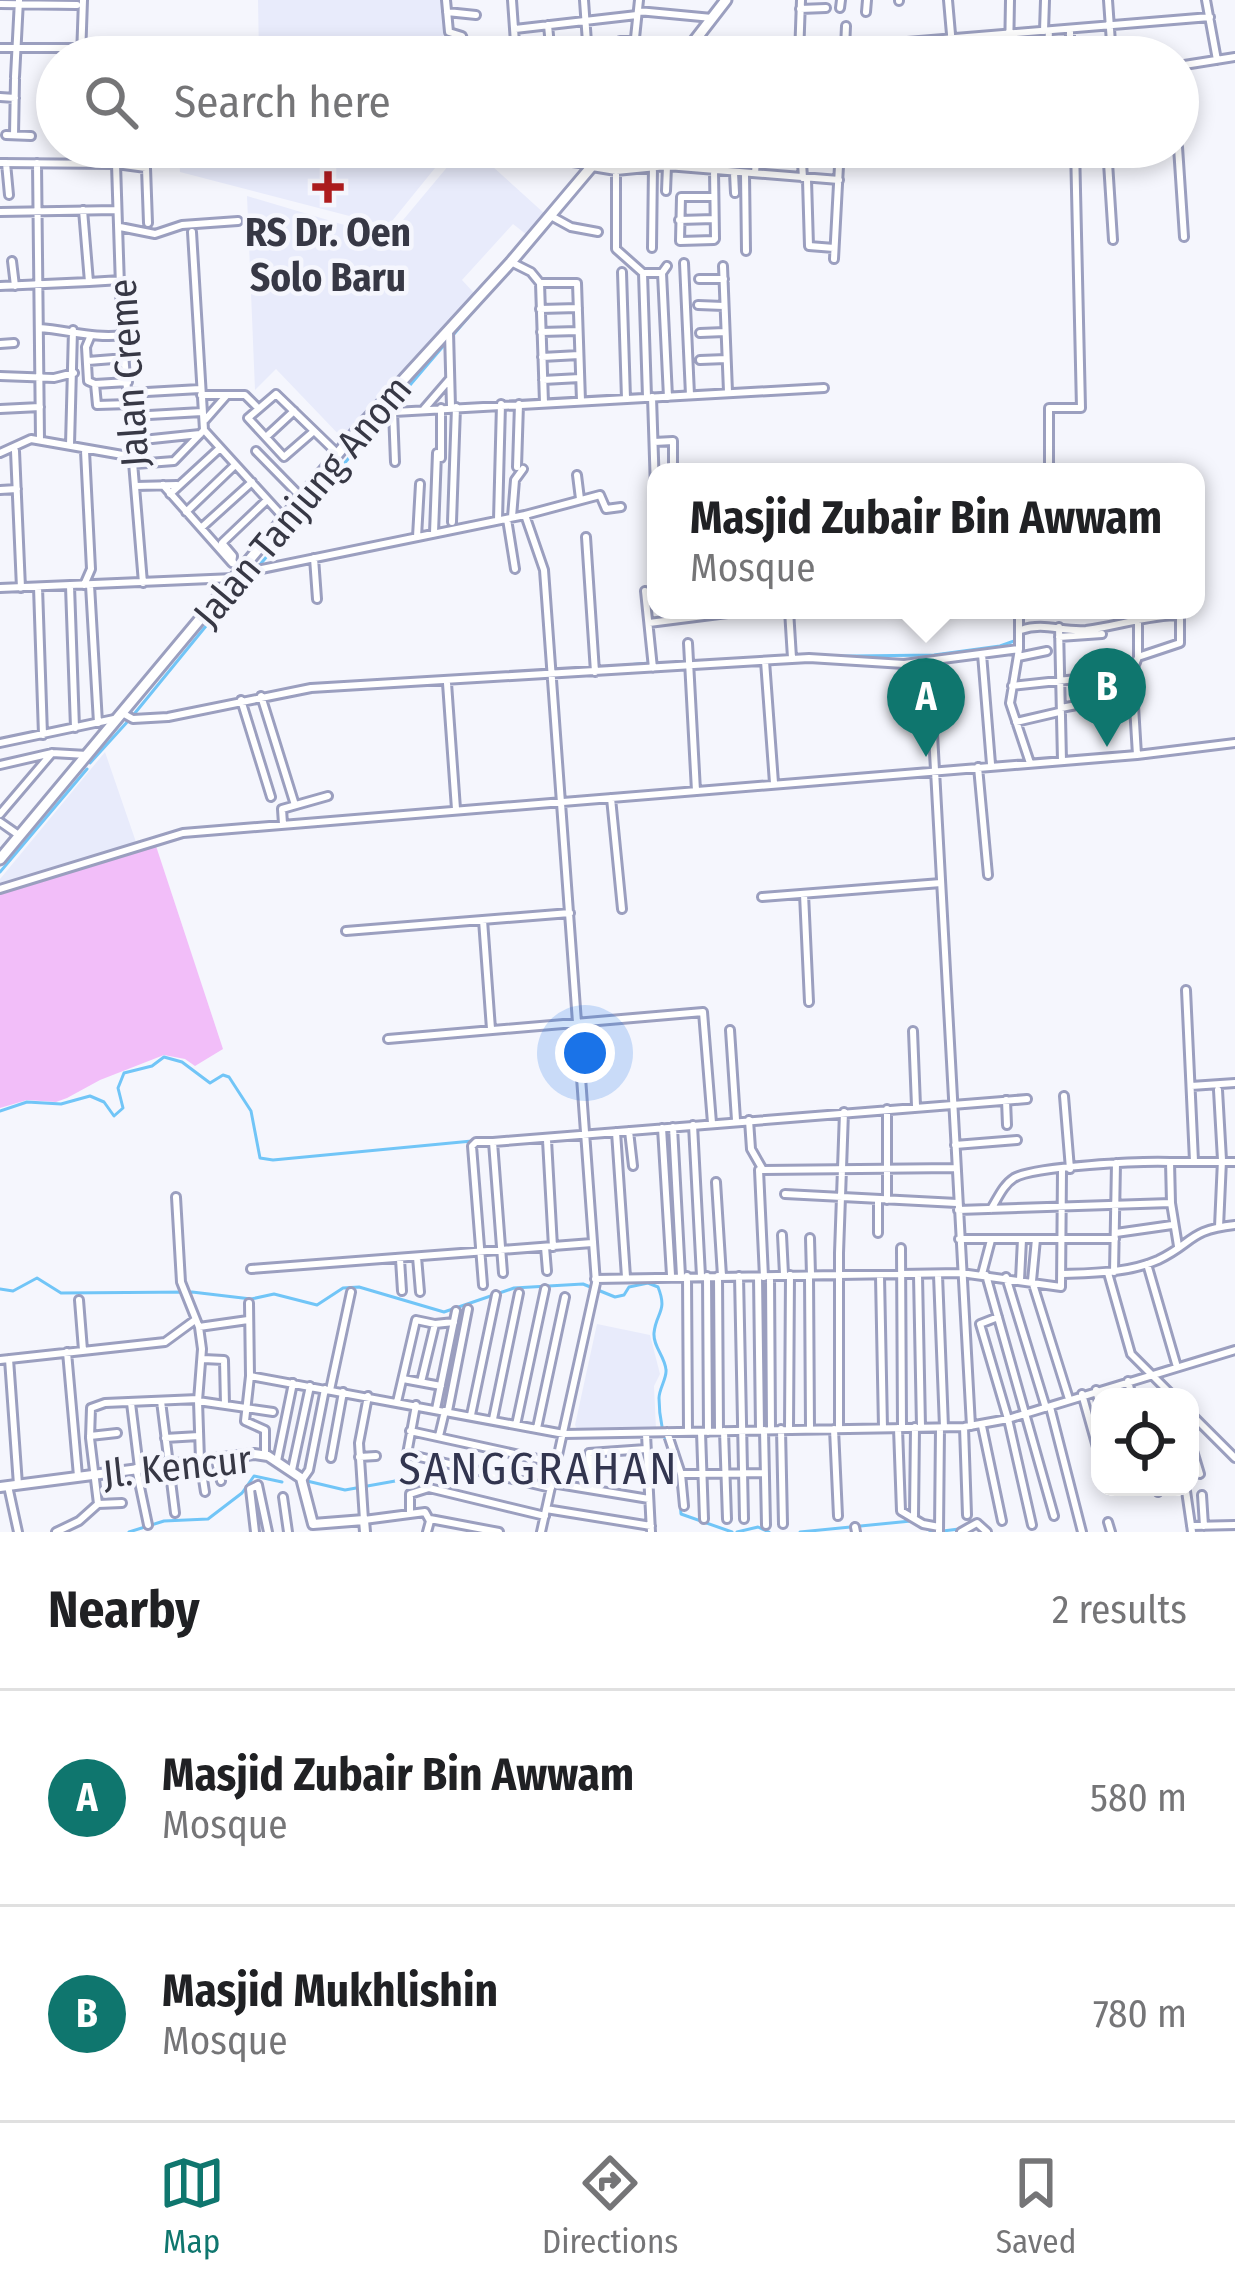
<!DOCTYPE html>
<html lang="en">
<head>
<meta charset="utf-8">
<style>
	:root { --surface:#fff; --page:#f6f6f6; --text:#202124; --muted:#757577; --line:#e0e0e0; --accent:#0f766e }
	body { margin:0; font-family:"Fira Sans Condensed",sans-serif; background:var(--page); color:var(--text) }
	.controls { position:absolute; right:36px; bottom:36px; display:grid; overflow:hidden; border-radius:24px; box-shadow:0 6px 18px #0003 }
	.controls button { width:108px; height:108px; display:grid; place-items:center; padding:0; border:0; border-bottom:3px solid var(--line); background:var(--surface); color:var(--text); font:60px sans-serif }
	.you { position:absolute; left:585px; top:1053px; width:42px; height:42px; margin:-30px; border:9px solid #fff; border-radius:50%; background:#1a73e8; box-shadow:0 0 0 18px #1a73e833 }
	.badge { display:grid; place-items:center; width:78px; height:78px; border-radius:50%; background:var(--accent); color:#fff; font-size:39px; font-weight:700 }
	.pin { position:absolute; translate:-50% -99px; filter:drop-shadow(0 3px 6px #0008) }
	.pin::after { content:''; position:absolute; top:63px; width:42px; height:36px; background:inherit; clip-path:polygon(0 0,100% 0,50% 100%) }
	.popup { position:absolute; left:647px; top:463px; width:558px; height:156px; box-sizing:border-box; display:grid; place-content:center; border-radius:24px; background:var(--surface); filter:drop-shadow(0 3px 9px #0005); font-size:39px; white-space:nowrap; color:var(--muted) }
	.popup b { font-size:45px; color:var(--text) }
	.popup::after { content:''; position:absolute; left:50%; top:100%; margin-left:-24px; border:24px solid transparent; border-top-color:var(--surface) }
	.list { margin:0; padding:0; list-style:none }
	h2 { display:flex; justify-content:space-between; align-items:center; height:156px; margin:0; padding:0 48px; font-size:51px }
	h2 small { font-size:39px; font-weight:400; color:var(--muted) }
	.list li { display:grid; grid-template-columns:78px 1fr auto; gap:36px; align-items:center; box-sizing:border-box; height:216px; padding:0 48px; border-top:3px solid var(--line) }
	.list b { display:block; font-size:45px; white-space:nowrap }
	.list p { margin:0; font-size:39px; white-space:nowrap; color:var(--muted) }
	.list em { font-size:39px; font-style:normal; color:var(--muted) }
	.icon { flex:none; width:66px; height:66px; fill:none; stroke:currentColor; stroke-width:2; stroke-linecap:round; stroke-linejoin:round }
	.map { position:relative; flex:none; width:1235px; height:1532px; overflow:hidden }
	.search { position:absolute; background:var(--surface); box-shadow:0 6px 18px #0003; left:36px; right:36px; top:36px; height:132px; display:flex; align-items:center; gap:30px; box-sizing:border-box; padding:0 42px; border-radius:66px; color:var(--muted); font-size:45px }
	.sheet { height:588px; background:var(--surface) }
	nav { display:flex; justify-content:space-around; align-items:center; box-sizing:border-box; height:168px; border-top:3px solid var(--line); background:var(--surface); font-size:33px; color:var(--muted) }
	nav a { display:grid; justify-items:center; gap:6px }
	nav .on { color:var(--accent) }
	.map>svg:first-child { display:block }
</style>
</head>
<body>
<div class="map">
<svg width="1235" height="1532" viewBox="0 0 1235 1532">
	<rect width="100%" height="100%" fill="#f5f6fd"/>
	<path fill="#e8ebfb" d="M258,0H445L449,56L501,52L502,57H259Z
		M179,147H452L388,226L180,172Z
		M464,147H471L545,214L527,235L513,224L462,280L475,294L344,440L276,369L255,390L247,196L388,238Z
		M105,752L137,845L0,887V879Z
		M597,1324L650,1335L660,1374L654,1386L656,1429L578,1431L575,1425Z"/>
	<path fill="#f2bef9" d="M156,846L223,1049L195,1066L185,1059L164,1055L100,1080L67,1098L56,1102L27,1100L0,1108V894Z"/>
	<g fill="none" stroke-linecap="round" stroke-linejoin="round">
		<path stroke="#71c5f7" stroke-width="3" d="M454,334L482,301
			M393,405L445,344
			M338,471L385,415
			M258,567L330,481
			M243,582L251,574
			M770,657L934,655L1000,646L1017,640
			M605,667L649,663
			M318,685L548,671
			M135,713L206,626
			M133,715H149
			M159,715L296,688
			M90,763L129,720
			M0,872L87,769
			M0,1111L27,1102L61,1104L90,1096L104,1102L114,1116L123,1108L118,1088L124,1073L152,1066L164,1057L182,1062L210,1083L223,1075L229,1077L251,1111L260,1158L273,1160L472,1141
			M0,1289L13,1291L37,1278L61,1293L192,1292L251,1299L274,1294L317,1305L343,1288L359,1287L444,1312L514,1288L583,1284L615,1297L624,1295L629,1287L648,1283L658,1287C668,1312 656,1312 654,1333C653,1347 665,1356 666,1370C667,1378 659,1389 659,1398C659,1416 663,1439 672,1455
			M307,1481L345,1490L412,1478
			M679,1487L681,1514L732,1532
			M919,1525L933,1532
			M943,1531L959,1529
			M129,1532L164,1521L208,1519L242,1493L254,1476L282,1482
			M737,1532L758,1527L769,1532
			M800,1532L911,1521"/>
		<g stroke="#9b9fbf" stroke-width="12">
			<path id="minor" d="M446,0L449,32L462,36L467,52L497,50
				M512,0L516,57
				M584,0L588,57
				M899,0V1
				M948,0L953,57
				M1108,0L1112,57
				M1206,0L1217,60
				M0,4L77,5
				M840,8L841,0
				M800,9L826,8
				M638,11L712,18
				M447,12L476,15
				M866,12L867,0
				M548,25L551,57
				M515,29L637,15
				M1044,31L1045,0
				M620,41H634
				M0,48H75
				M845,48L846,26
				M1048,49L1049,31
				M687,52L799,51L1210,17
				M81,57L83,0
				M633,57L639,0
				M799,57L801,0
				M1009,57L1010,0
				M1070,57V29
				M1178,66L1235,57
				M15,77L19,0
				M0,97L15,98
				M6,135L31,136
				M14,135L15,79
				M94,147L138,158L141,147
				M543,147L545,158L593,165
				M801,147L803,178
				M1107,147L1113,240
				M1178,147L1184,237
				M0,163L116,164L146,168L148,223
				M6,163L9,195
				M37,163L40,439
				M116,164L121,317L143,583
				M592,167L616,171L667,166L839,180
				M714,170L715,239L714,240L680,241L681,197H714
				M616,171V249L643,273L647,397
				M734,173L735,193
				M755,173L757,147
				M745,174L746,251
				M807,180L809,246L834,248
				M666,191L667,166
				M0,212L116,210
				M551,216L571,227L598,232
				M679,220L714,219
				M120,227L155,234L182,225L238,221
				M192,232L204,430L285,519
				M652,248L653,165
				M834,259L840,147
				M12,261L15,286
				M511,262L531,272L540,283L544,403
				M684,263L690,395
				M723,266L728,392
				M622,272L626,399
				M643,273H662L667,266
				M662,273L668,397
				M699,279H724
				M89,282L121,280
				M540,283H577L581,401
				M0,286L89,282L83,210
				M698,305L724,306
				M540,309L578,308
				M39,328C68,330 96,339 123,335
				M449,332L451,407
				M541,332L578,331
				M700,333L725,332
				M91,335L86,347L88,381L95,384L97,405L130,404
				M0,344L14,343
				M542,357L579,355
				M700,360L726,359
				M88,361L126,358
				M0,376L54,378L74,373
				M543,380L580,378
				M95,384L128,382
				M129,393L200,389
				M201,395H227
				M652,397L655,489
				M0,409L40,407
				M424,409L449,380
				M393,411L395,462
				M376,413L824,388
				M131,416L202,412
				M205,420L227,395H245L257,407
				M314,431L284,457L248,418L276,394L338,454
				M266,437L294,411
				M133,441L200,434
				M654,442L673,441V472
				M70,445L73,330
				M15,451L21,588
				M256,451L302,498
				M0,453L31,439L134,457
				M441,458V408
				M135,464L174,461L204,430
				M517,467L519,404
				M1049,472V408H1081L1075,147
				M577,475L580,499
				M163,485L232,563L233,556L222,543
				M136,486L177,485
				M0,490L17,489
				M170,494L220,448
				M186,512L235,465
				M525,515L600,495L606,509L621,507
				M512,517L515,480L523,469
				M507,519L515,569
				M498,520L501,404
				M452,522L456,407
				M201,528L252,482
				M434,533L437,453
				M417,537L420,484
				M586,537L595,672
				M223,542L267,500
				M314,558L317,599
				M233,562L242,573L525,515L544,570L596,1283L541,1532
				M84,585L91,569L85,451
				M90,585L98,723
				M70,586L75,728
				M38,587L43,735
				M0,588L234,578
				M645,591L653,668
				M789,610L792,658
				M1019,610V649L1010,703L1030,763
				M649,623L751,610
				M1059,627L1062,761
				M1021,630C1044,622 1062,632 1086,630C1118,626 1148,615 1180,615
				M1059,637L1102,634
				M688,643L696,791
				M982,654L991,764
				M1018,657L1047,651
				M1138,657L1180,643V610
				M765,661L774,783
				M929,661L971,1426
				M447,683L456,809
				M1012,686L1132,673
				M261,696L295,805
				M241,700L271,797
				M1061,708L1113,698
				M124,714L133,719L168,717L311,688L809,658L904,664L1019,649
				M1016,722L1059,712
				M0,743L114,719
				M1137,755L1132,673L1138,657V618
				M0,765L52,753L87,755
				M978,767L988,875
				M611,798L622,909
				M0,814L52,753
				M0,822L20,836
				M283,824L282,809L328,796
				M0,889L183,833L1137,755L1235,743
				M804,894L809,1002
				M762,897L941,883
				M483,920L491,1029
				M346,931L570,913
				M1186,990L1194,1161
				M730,1030L736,1120
				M913,1031L916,1106
				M388,1039L703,1012L712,1123
				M1191,1086L1235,1083
				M1218,1090L1222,1160L1219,1227
				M1064,1096L1070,1169
				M1006,1100L1007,1125
				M887,1109V1200
				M749,1120L751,1149L763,1170L956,1168
				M693,1125L701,1276
				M673,1127L681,1276
				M662,1128L671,1275
				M629,1131L633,1166
				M616,1132L626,1277
				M547,1140L553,1247
				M493,1142L1027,1099
				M955,1145L1017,1140
				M759,1170L764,1277
				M716,1182L722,1276
				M785,1194L957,1203
				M176,1197L181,1282L199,1327L202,1349L198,1401L200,1460L205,1492
				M1171,1203L1178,1246
				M991,1209C998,1198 1003,1185 1014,1178C1034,1166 1143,1161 1170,1162
				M958,1210L1171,1203L1170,1162H1235
				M878,1233V1199
				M1116,1233L1172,1225
				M782,1235L784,1274
				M810,1238L811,1275
				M959,1239H1115
				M1036,1239L1032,1281L1069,1399
				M545,1247L547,1271
				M901,1248L902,1428
				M417,1257L420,1292
				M400,1259L402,1291
				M1147,1264L1177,1367
				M251,1269L592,1243
				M1114,1272L1116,1163
				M1108,1273L1131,1354L1174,1397
				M982,1274L991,1240
				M1063,1274C1095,1273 1128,1273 1158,1260C1194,1243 1188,1230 1235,1225
				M918,1275L921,1427
				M938,1275L944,1427
				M986,1275L1054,1516
				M687,1276L688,1431
				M707,1276L708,1432
				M718,1276L719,1431
				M739,1276L744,1519
				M809,1276L810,1428
				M880,1276L883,1428
				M758,1277L760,1429
				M770,1277L771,1430
				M1006,1277L1046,1408
				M595,1279L961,1273L1061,1287L1062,1170
				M1020,1280L1022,1239
				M483,1285L472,1146L476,1142H493L503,1273
				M79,1300L83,1350
				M249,1303L250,1376L245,1421L265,1430V1455
				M998,1317L980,1324L1008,1419L1032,1525
				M199,1327L248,1320
				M67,1352L78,1476
				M9,1359L18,1485
				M203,1359L224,1360L225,1405
				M0,1360L165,1342L195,1320
				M250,1376L564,1434L964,1427L1008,1419L1235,1350
				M403,1379L441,1386
				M1128,1381L1132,1397
				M421,1382L435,1324
				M330,1390L351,1292
				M1096,1390L1100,1406
				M1082,1394L1100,1458
				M368,1396L359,1443L364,1520L425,1512L430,1521L427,1532
				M161,1401L175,1513
				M198,1401L273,1412
				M397,1402L416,1320L435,1324L454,1322
				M131,1403L139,1468
				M416,1405L407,1454L551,1488
				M1050,1407L1082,1532
				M436,1409L456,1311
				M448,1411L468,1309
				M1190,1413L1235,1458
				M471,1415L496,1295
				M493,1419L519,1293
				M516,1425L545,1289
				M982,1426L1002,1521
				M839,1427V1253L844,1112
				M964,1427L967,1515
				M537,1428L565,1297
				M789,1428L790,1275
				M898,1428L901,1511L923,1524L939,1527
				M781,1429L783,1524
				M834,1429L838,1516
				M764,1430L766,1525
				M410,1431L556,1463
				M724,1431L727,1519
				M667,1432L681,1474L684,1506
				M701,1432L704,1519
				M646,1434L651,1532
				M90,1436L117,1433
				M439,1436L445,1411
				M165,1438L199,1436
				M1190,1441L1200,1474
				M359,1457L376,1456
				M215,1458L221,1481
				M331,1458L343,1392
				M277,1461L293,1383
				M136,1468L148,1525
				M292,1470L310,1386
				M681,1474L765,1473
				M302,1480L309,1470L325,1389
				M552,1483L649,1499
				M8,1486L18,1532
				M1134,1487L1135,1490
				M1157,1487L1158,1492
				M590,1489L589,1453L646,1449
				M1186,1491L1192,1532
				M1202,1495L1204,1526
				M283,1497L288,1532
				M122,1503L98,1504L90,1438L91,1408L105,1403L198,1399
				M546,1509L651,1526
				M410,1512V1494L429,1488L545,1516
				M914,1516L915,1427
				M430,1519L499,1532
				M1108,1522L1111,1532
				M1191,1526L1235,1525
				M855,1527L856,1532
				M56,1532L79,1521L98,1504
				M255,1532L250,1489L258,1485L268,1532
				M939,1532L940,1428
				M961,1532L977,1523L987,1532"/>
		</g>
		<g stroke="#9b9fbf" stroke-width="14">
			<path id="tertiary" d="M0,1487L254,1454L268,1456L301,1478L313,1524L364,1520L365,1532"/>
		</g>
		<g stroke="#9b9fbf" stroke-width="15">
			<path id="secondary" d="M682,57L726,0
				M0,859L361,426L511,262L608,147"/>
		</g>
		<use href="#minor" stroke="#fff" stroke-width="6"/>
		<use href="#tertiary" stroke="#fff" stroke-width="8"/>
		<use href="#secondary" stroke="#fff" stroke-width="9"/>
	</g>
	<path fill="#ae1c1e" stroke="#f5f6fd" stroke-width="4.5" d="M322 169h12v12h12v12h-12v12h-12v-12h-12v-12h12z"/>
	<g text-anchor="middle" stroke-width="9" stroke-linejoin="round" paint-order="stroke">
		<g font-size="39" font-weight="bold" fill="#373845" stroke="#f5f6fd">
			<text x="328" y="246">RS Dr. Oen<tspan x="328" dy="45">Solo Baru</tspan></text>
		</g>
		<g font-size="39" fill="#373845" stroke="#f5f6fd">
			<text transform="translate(128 373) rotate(-94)" y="14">Jalan Creme</text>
			<text transform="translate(302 501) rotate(-50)" y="14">Jalan Tanjung Anom</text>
			<text transform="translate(177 1466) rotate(-6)" y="14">Jl. Kencur</text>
		</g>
		<g font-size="45" letter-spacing="3" fill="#32354f" stroke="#f5f6fd">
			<text x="539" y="1484">SANGGRAHAN</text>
		</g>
	</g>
</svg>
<div class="controls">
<button><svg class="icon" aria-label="locate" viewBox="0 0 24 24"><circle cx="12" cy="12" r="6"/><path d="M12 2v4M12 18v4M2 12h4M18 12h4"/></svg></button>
</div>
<div class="you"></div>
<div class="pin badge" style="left:926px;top:757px">A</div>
<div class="popup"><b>Masjid Zubair Bin Awwam</b>Mosque</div>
<div class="pin badge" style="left:1107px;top:747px">B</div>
<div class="search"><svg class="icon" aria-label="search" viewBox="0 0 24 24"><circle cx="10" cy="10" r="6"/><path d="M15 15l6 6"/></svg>Search here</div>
</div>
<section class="sheet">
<h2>Nearby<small>2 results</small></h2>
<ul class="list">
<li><span class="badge">A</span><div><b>Masjid Zubair Bin Awwam</b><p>Mosque</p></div><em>580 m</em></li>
<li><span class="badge">B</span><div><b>Masjid Mukhlishin</b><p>Mosque</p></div><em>780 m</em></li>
</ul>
</section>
<nav>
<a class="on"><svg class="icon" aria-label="map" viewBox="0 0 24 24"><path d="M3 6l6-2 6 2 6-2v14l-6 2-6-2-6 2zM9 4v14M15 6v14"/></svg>Map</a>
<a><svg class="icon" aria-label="directions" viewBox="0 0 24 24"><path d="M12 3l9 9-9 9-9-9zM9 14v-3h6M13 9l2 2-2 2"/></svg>Directions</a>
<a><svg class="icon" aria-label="saved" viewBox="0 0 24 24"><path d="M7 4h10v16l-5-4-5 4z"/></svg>Saved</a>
</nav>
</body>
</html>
